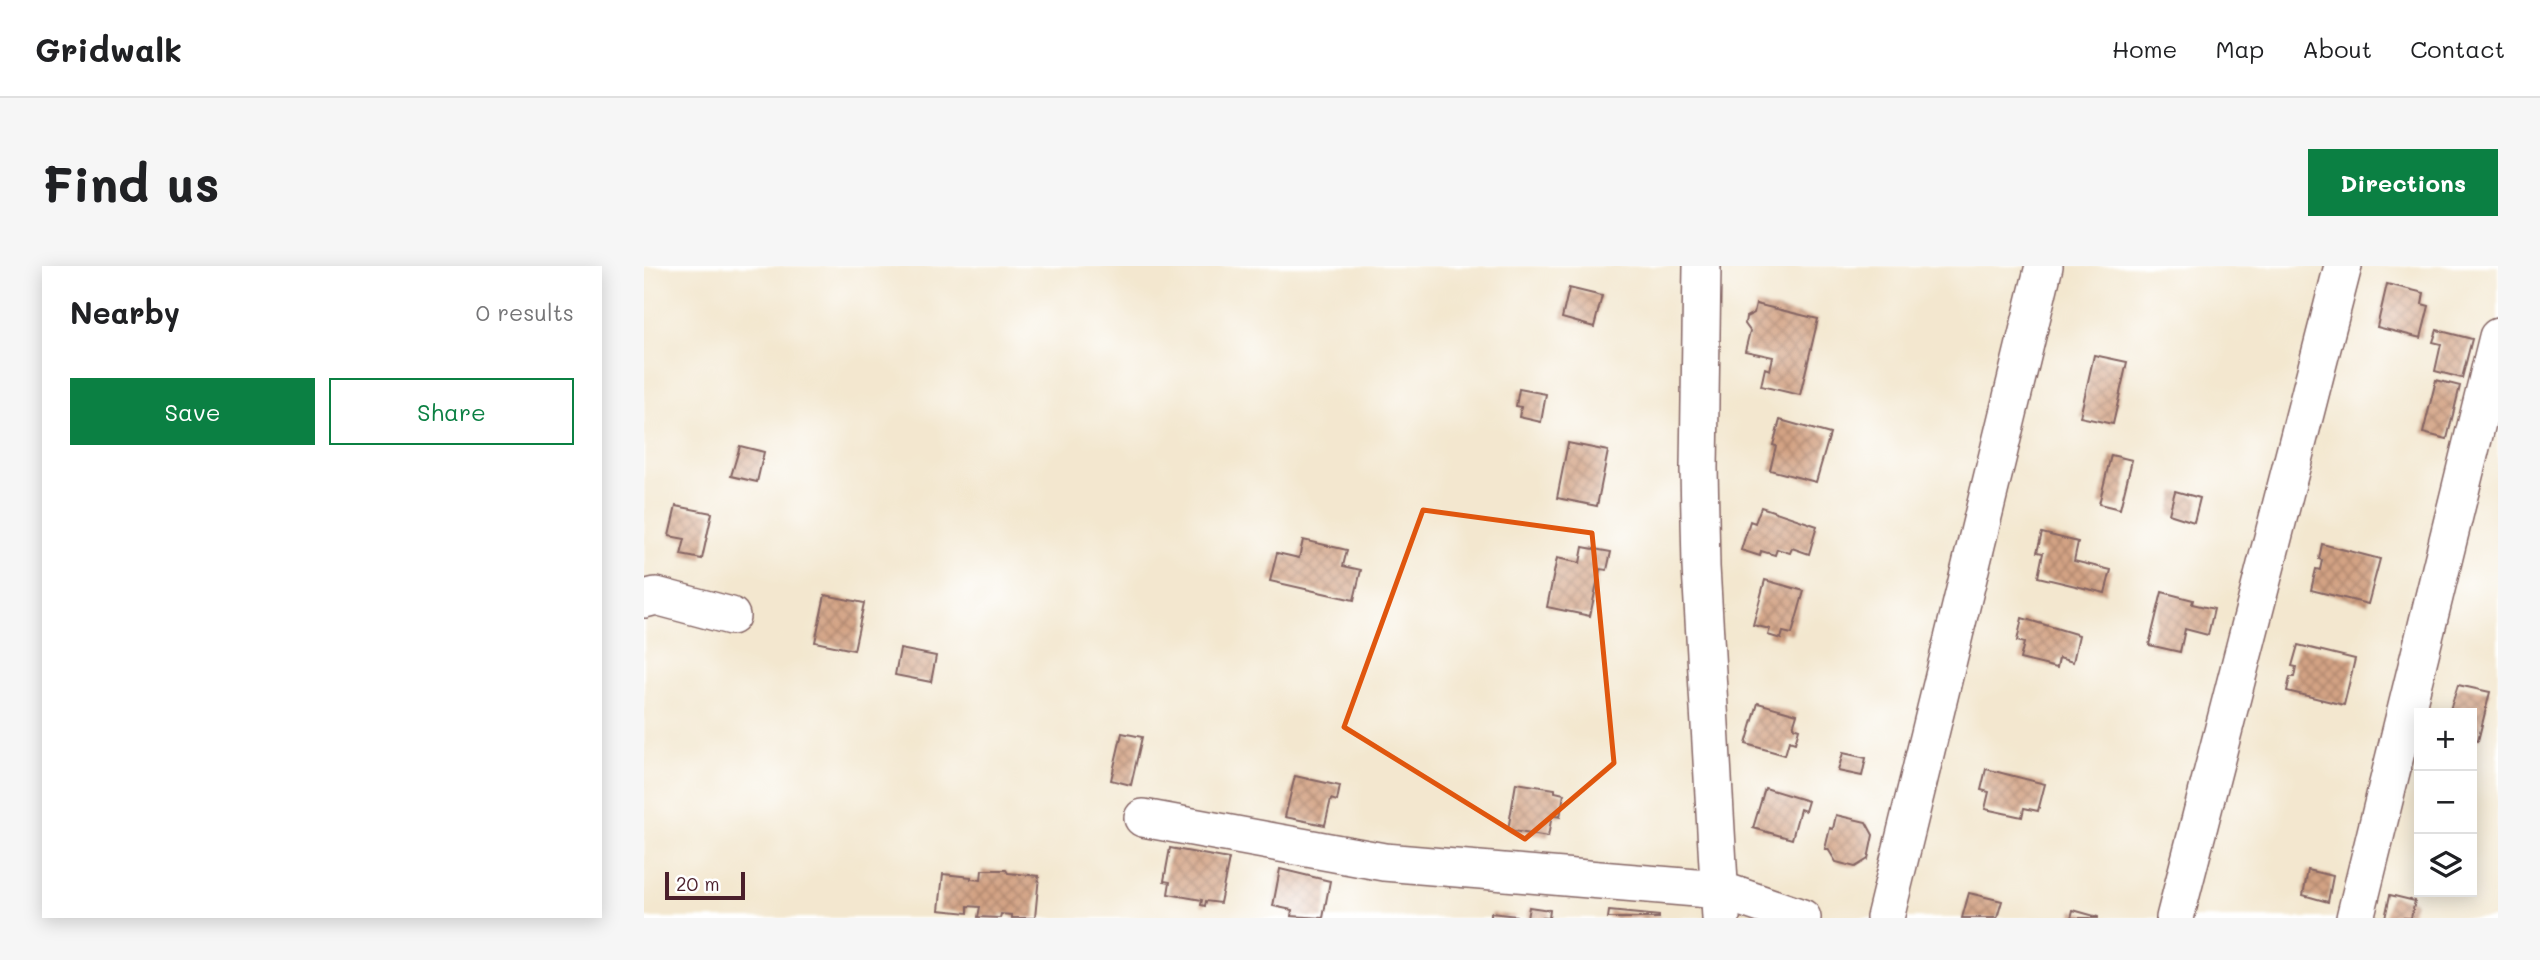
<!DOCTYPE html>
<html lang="en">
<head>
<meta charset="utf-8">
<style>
	:root { --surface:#fff; --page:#f6f6f6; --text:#202124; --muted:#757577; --line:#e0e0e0; --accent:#0b8043 }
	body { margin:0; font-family:Mali,sans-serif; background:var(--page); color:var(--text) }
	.controls { position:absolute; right:21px; bottom:21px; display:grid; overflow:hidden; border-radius:0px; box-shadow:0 4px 18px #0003 }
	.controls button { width:63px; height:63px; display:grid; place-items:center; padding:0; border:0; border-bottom:2px solid var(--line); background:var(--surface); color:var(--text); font:35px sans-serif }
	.scale { position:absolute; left:21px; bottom:18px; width:80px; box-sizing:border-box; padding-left:7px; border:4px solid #4a1f2b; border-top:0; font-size:19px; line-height:24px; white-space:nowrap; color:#4a1f2b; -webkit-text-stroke:5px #fff; paint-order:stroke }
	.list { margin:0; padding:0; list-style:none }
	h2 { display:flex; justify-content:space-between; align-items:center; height:91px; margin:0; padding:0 28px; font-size:30px }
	h2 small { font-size:23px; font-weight:400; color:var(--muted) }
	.actions { display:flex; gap:14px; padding:21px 28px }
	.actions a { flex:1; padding:16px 0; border:2px solid var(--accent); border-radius:0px; text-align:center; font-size:24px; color:var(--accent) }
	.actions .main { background:var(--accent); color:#fff }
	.icon { flex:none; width:38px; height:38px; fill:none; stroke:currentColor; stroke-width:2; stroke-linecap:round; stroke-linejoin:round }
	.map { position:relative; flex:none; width:1854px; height:652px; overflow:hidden; border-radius:0px }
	header { display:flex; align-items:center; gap:42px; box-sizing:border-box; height:98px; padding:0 35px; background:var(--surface); border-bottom:2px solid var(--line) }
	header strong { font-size:33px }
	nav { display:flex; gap:38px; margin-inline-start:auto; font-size:24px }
	.intro { display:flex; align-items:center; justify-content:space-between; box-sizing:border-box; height:168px; padding:0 42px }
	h1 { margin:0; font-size:49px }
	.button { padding:18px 32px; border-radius:0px; background:var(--accent); color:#fff; font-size:24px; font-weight:700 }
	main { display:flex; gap:42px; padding:0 42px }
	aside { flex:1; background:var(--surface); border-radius:0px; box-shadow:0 4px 18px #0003 }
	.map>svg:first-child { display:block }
</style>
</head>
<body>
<header>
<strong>Gridwalk</strong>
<nav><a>Home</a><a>Map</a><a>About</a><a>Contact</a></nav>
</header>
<div class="intro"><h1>Find us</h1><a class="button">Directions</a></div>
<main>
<aside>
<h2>Nearby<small>0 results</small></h2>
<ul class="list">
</ul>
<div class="actions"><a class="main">Save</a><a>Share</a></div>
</aside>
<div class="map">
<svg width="1854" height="652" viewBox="0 0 1854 652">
	<defs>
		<pattern id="building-cross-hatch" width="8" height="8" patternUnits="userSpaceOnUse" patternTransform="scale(1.75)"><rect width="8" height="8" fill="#d3a384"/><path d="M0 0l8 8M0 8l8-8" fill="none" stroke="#ad846c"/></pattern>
	</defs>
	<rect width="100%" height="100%" fill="#fff"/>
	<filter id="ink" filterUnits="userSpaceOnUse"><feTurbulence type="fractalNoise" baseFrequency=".0143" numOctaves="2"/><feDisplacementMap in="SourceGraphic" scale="14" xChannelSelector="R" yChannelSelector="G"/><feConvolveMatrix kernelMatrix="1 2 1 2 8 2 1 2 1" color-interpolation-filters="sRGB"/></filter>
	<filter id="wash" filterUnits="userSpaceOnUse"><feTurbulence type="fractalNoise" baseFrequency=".00686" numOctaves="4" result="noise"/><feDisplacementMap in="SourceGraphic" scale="28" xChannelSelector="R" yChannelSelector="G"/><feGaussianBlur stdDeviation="1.57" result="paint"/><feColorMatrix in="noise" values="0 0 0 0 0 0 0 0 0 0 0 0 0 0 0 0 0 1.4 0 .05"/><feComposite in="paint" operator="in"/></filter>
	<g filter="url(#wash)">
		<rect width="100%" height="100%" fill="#f3e7cf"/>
		<g id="blocks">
			<path fill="url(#building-cross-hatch)" d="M1743,18L1780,27L1778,38L1785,40L1777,72L1733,61Z
				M925,22L958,30L950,61L918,52Z
				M1112,38L1174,53L1156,129L1117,120L1121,102L1126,104L1129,91L1101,85L1106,65L1101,58L1102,51L1110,47Z
				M1793,64L1828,73L1818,112L1791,105L1797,78L1789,76Z
				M1450,89L1483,96L1469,158L1436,151Z
				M1792,114L1816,120L1803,173L1779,167Z
				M875,123L902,128L897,156L875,151L877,141L872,140Z
				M1136,154L1186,168L1172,216L1126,204L1132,180L1129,179Z
				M924,177L964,185L953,240L913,232Z
				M96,180L120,186L113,216L87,210Z
				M1467,189L1488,194L1476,243L1455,238Z
				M1531,225L1556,232L1550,256L1525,248Z
				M32,240L68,247L58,293L37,289L41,273L25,270Z
				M1117,241L1173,260L1165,288L1148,282L1146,287L1133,283L1131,289L1117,285L1116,290L1097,284L1106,255L1111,257Z
				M1398,267L1434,276L1430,295L1467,304L1461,327L1394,311L1399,287L1393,286Z
				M659,274L703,284L699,300L717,304L710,334L626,315L633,287L655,292Z
				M1678,278L1736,293L1724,338L1667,324L1672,303L1676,304L1678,294L1675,293Z
				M939,281L967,286L963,304L956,303L946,350L903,341L913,292L936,297Z
				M1121,314L1160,325L1148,368L1139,366L1137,373L1124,369L1126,363L1109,359Z
				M1518,326L1549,334L1548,338L1570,343L1564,369L1541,363L1536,386L1505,379Z
				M181,329L220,337L210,384L171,376Z
				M1378,352L1435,369L1429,396L1415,392L1413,402L1376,393L1380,377L1373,375Z
				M1654,379L1711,393L1700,439L1643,425L1646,411H1650L1652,401L1648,400Z
				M256,383L292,390L287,416L251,409Z
				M1814,419L1846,426L1834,475L1828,473V447H1805Z
				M1114,437L1153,448L1149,461L1155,463L1151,477L1145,475L1141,489L1102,478Z
				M478,467L498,471L487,519L467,514Z
				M1199,487L1222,492L1218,510L1194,505Z
				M1342,503L1401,518L1394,545L1380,542L1378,551L1341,543L1345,526L1337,524Z
				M651,510L696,520L693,535L687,533L681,559L641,551Z
				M872,517L911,523V526L920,528L916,551L908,549L904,571L864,564Z
				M1121,522L1164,535L1161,545L1156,543L1148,573L1109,562Z
				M1192,549L1222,556L1229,569L1224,593L1211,601L1192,596L1184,583H1181L1186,562L1189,563Z
				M526,582L585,593L576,637L562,635L561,640L557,639L558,634L524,628L526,616L520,615Z
				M636,603L686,615L679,652L647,650L648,644L629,640Z
				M338,604H362L364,607L395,610L391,652H368V649L357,648L356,652L334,651L336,641L324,640V647L295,644L299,608L327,611V613L337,614Z
				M1664,604L1689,610L1684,636L1659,629Z
				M1325,627L1358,635L1353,652H1318Z
				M1746,629L1771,635L1767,652H1741Z
				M885,641L906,644L905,652H883Z
				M1429,644L1454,651V652H1427Z
				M965,645L1015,650V652H964Z
				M847,647L872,650V652H847Z"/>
		</g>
	</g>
	<g filter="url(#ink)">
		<use href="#blocks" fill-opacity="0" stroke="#856564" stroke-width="2"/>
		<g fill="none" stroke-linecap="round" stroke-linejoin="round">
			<g stroke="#856564" stroke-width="40">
				<path id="minor" d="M1058,0L1055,202L1057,301L1077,652
					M0,333L12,330L87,350
					M499,552L740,596L1076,624L1158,652
					M1241,652L1400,0
					M1531,652L1699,0
					M1711,652L1854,71"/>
			</g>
			<use href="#minor" stroke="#fff" stroke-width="37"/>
		</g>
	</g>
	<path fill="none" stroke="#e0560e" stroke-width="5" stroke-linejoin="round" d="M779,244L948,267L970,497L881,573L700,461Z"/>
</svg>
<div class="controls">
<button>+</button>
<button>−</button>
<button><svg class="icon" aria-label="layers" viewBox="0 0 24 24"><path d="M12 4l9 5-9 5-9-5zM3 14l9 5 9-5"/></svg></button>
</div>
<div class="scale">20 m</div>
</div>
</main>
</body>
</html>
